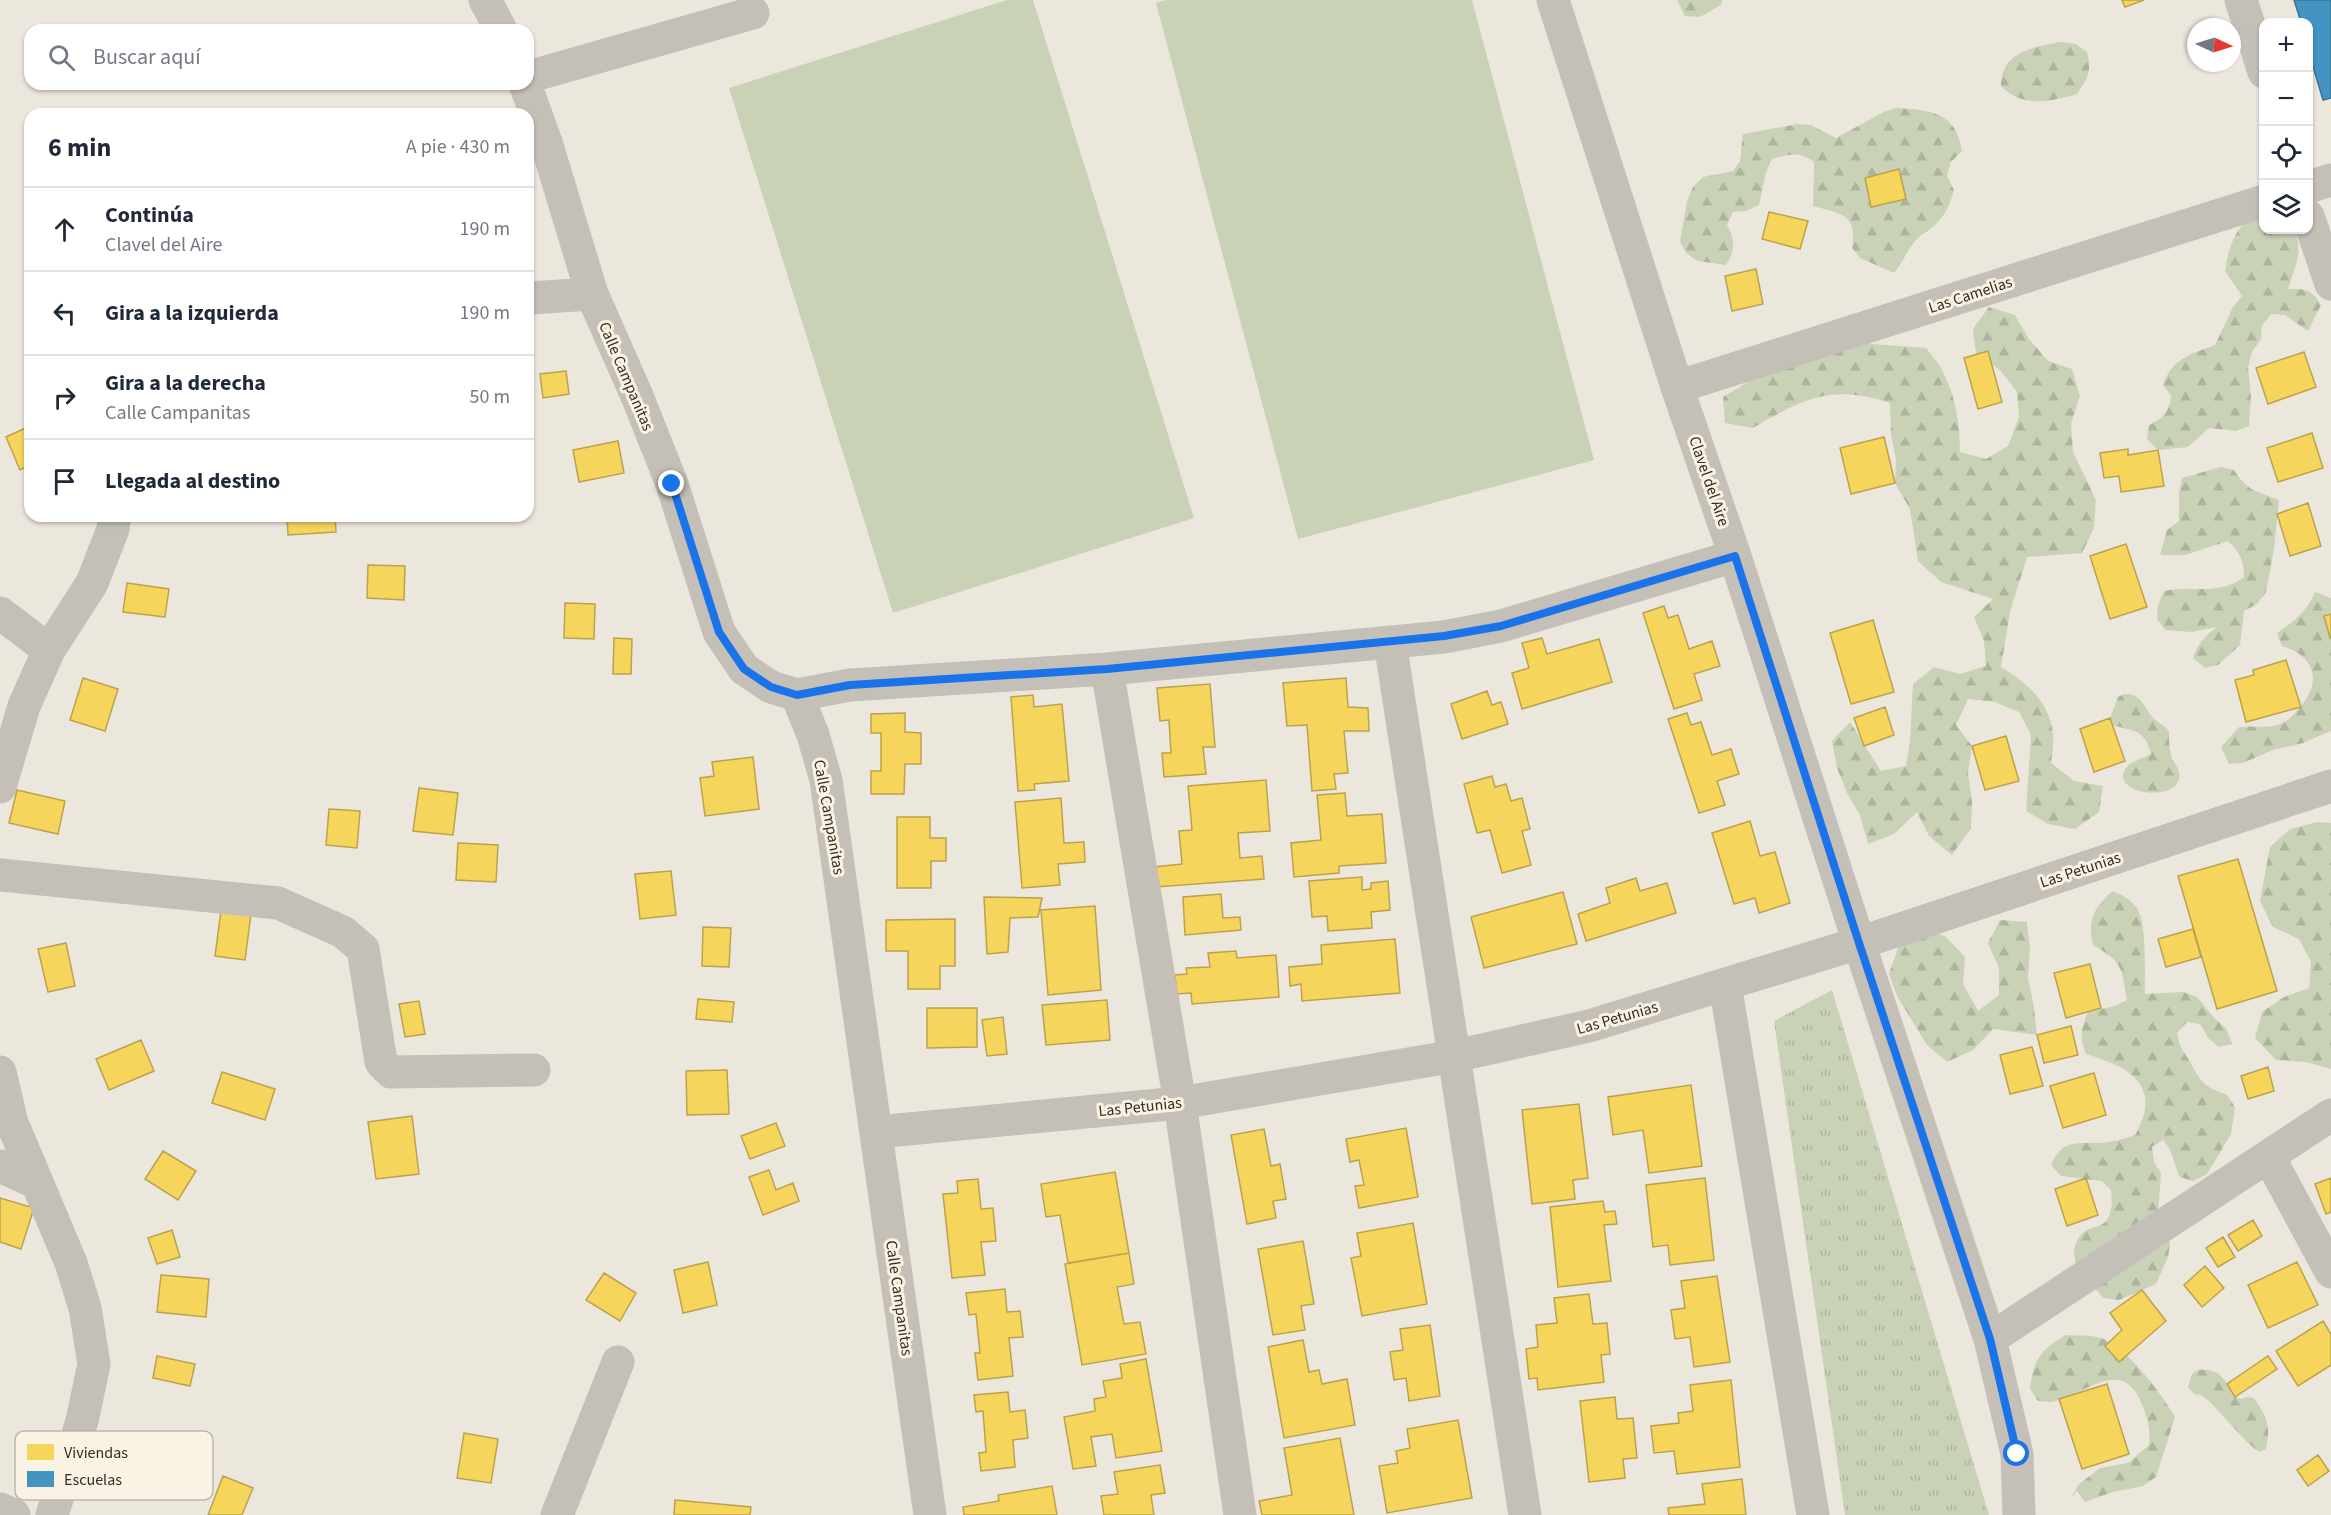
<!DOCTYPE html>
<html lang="es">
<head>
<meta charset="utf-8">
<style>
	:root { --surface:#fff; --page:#f2f2f3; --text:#1f2937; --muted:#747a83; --line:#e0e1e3 }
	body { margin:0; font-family:"Source Sans 3",sans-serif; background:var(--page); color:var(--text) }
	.controls { position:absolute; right:18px; top:18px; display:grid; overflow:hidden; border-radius:12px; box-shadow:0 2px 4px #0004 }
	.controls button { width:54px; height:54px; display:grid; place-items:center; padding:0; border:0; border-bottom:2px solid var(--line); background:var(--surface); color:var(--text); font:30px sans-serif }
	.compass { position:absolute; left:2187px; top:18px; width:54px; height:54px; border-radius:50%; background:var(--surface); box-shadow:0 2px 4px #0004; rotate:94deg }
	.stop { position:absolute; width:18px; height:18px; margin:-14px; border:4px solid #1a73e8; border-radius:50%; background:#fff }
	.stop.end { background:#1a73e8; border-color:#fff; box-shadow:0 2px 6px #0008 }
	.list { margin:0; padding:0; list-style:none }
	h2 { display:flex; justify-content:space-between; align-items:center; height:78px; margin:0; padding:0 24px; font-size:26px }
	h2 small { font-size:20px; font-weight:400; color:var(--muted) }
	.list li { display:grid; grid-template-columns:39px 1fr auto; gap:18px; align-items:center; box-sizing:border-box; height:84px; padding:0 24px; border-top:2px solid var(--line) }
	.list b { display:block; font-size:22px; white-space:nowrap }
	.list p { margin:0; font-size:20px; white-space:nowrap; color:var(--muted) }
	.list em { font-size:20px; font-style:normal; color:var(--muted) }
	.icon { flex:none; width:33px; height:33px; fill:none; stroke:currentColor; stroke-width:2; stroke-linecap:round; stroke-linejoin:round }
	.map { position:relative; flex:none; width:2331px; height:1515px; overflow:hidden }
	.search { position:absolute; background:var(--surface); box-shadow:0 2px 4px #0004; left:24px; top:24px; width:510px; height:66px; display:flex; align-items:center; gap:15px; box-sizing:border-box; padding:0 21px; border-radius:18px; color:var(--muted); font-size:22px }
	.panel { position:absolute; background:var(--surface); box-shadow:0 2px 4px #0004; left:24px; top:108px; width:510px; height:414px; border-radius:18px }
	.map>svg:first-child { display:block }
</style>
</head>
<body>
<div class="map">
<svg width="2331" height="1515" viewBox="0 0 2331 1515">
	<defs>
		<pattern id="forest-firs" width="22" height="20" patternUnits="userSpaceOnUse" patternTransform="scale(1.5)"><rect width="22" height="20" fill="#c9d2b6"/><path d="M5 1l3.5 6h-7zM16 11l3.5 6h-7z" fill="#adb49c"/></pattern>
		<pattern id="park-tufts" width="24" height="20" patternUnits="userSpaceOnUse" patternTransform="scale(1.5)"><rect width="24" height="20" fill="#c9d2b6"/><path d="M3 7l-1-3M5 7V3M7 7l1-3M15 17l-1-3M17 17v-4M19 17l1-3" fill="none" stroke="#adb49c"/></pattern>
	</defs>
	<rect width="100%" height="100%" fill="#ece7dd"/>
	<path fill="url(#forest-firs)" d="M1677,0H1722L1721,5L1700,17L1685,16Z
		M2061,42L2076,44L2087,52C2092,72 2088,78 2077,94C2050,102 2022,108 2001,86C2001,51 2034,47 2061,42Z
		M1896,108C1931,110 1956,112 1962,151L1951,162L1947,176L1954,190C1950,206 1943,220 1929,230C1926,233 1921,234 1918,238C1908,248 1903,262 1894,273L1860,258L1852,248C1858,213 1840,214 1813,206L1814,162C1800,151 1789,154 1772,159L1766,172L1759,205L1746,211L1733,212L1727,225C1736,241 1735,250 1726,265L1698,261L1687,254L1680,242L1687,201L1693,187L1703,177L1733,171L1740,161L1743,134L1798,124L1811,125L1836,138L1884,112Z
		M2263,210L2264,230H2295C2303,255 2295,265 2288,289C2306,289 2311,289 2321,305L2308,331L2285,315L2271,314L2262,325L2261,339L2252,352L2248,367L2251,395L2249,426L2236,431L2209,428L2188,447L2158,450L2147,439L2149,425C2164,418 2169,412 2171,396L2163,385C2172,358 2191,354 2215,345L2233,307L2242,296L2225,271C2229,244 2237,222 2263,210Z
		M1989,307L2015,315L2029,339L2048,361L2072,369L2080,396L2071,424L2073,452L2096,500L2094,528L2082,553L2027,557L2010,612L2001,667C2026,682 2051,703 2053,735C2054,744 2052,754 2051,763L2074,781L2103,786L2099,812L2075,829L2048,824L2026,811L2031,735L2019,712L1995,702L1968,699L1956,725L1972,746L1968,773L1972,802L1971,828L1952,855L1929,836L1917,812L1894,834L1868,844L1860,815L1847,793L1837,768L1832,741L1850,722L1881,771L1906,766L1910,741L1913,684L1934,667L1960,674L1986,666L1984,641L1974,617L1993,599L1941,582L1918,561L1910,509L1895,483L1896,460L1891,434L1890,403C1830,384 1805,398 1753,428L1725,423L1723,397L1796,353L1844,335L1872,344L1926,348C1932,356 1939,363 1943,372C1956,397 1960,425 1960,452L1986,459L2008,446L2019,417L2017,392L2000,370L1976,354L1973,329Z
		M2221,467L2234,470C2248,492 2257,491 2279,500L2274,549L2266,592L2257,604L2244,611L2240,645L2218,665L2205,668L2193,658C2198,643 2205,636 2217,627L2191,632L2165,630L2157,619L2158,605L2164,591C2191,585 2220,596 2244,577C2244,561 2240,552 2228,541L2185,555H2160L2167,530L2179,521V493L2182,478Z
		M2315,592L2331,598V613L2325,617L2331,638V731L2303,743L2273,750L2243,763L2229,764L2221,747L2239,727C2252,725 2268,729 2280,724C2290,720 2295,713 2301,706C2323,680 2313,655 2282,646L2277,633C2294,622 2307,611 2315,592Z
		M2124,694C2141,693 2144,707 2153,718C2158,723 2164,725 2169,731C2169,739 2169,750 2172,758C2176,766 2181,770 2179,779C2173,802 2115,794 2124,771C2125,769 2128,765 2130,764C2136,760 2144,758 2151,754C2144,728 2134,732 2113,725L2110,718L2118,697Z
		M2317,822L2331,823V1069L2306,1062L2276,1060L2255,1038L2262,1012L2284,997L2309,988L2311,962L2299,939L2273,927L2260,901L2270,847L2290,829Z
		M2113,891C2122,895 2130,899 2136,907C2148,922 2144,974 2145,994L2184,992L2197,997L2215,1019L2226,1028L2232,1044L2219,1047L2208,1038L2200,1024L2187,1022L2177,1033C2179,1046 2182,1049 2189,1060C2201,1081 2201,1086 2227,1095L2235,1107L2231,1134L2207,1174L2193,1181L2180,1177C2172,1161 2175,1154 2163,1140L2152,1147L2154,1162L2161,1173L2158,1215L2170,1244L2168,1257L2156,1284L2119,1300L2103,1298C2096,1288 2086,1280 2079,1269C2071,1257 2073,1240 2085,1231C2092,1226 2103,1228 2108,1218C2113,1210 2112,1199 2111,1190L2102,1181L2061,1176L2051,1165C2061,1141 2074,1143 2097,1143C2110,1143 2123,1139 2135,1135C2149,1110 2152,1088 2125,1070C2113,1062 2098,1059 2086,1053C2079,1037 2081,1028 2088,1012L2115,1006L2127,1000C2121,967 2124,963 2093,945C2087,921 2094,906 2113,891Z
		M2000,920L2027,922L2030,949L2028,978L2034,1007L2037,1035L1993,1029L1973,1050L1947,1062L1927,1045L1897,996L1889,974L1898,948L1919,928L1945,936L1965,957L1963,984L1978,1011L1999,995V968L1988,943Z
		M2066,1335C2079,1336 2096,1334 2108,1341C2132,1355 2161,1393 2175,1417L2156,1477L2143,1486L2113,1492L2085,1502L2077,1491L2072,1497L2078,1485L2100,1468L2128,1463L2149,1445C2151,1427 2147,1416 2140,1400C2120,1356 2082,1397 2052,1402C2048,1402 2042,1401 2038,1401L2030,1389C2033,1361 2041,1349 2066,1335Z
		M2197,1370C2221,1368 2224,1379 2235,1397L2241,1399L2247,1397L2254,1398C2267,1418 2271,1424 2266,1449L2259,1452L2247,1442L2208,1400L2201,1395L2194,1394L2188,1387L2192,1374Z"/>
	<path fill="url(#park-tufts)" d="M1832,990L1989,1515H1845L1774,1021Z"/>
	<path fill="#c9d2b6" d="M1007,0H1033L1194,518L893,613L729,88Z
		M1166,0H1472L1594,460L1298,539L1156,3Z"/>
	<path fill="#f6d55c" stroke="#bca24c" stroke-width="1.5" d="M2122,0H2144L2125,7Z
		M1899,169L1906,199L1871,207L1865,178Z
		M1769,212L1808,221L1800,249L1762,239Z
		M1756,269L1763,304L1732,311L1725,276Z
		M1988,351L2002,402L1978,409L1964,358Z
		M2304,352L2316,387L2268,404L2256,368Z
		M566,371L569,394L543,398L540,374Z
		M30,426V465L20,470L6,437Z
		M2312,433L2323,468L2278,482L2267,448Z
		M1884,437L1895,483L1851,494L1840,448Z
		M618,441L624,473L579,482L573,450Z
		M2128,449V455L2158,450L2164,486L2121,492L2119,476L2104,478L2100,453Z
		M2308,503L2321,546L2290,556L2277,514Z
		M287,516H335L336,532L288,535Z
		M2126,544L2147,607L2110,619L2090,556Z
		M368,565L405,566L404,600L367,598Z
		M127,583L169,589L165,617L123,612Z
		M565,603L595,604L594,639L564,638Z
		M1664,606L1668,618L1678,615L1689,649L1712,641L1720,666L1694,674L1702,700L1674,709L1643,613Z
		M2331,614V637L2330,638L2324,616Z
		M1873,620L1894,692L1851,704L1830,633Z
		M614,638L632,639L631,674H613Z
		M1542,638L1547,654L1599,639L1612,682L1522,709L1512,673L1529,668L1522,643Z
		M2286,660L2301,707L2246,722L2235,680L2254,675L2253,670Z
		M83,678L118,689L105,731L70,720Z
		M1346,678L1348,707L1368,708L1369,731H1344L1348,773L1334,774L1336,789L1312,791L1307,725L1287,726L1283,683Z
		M1210,684L1215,747H1203L1206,774L1164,777L1162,753H1171L1169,720L1160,721L1157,688Z
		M1487,691L1492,705L1501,702L1508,724L1462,739L1451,704Z
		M1033,695L1034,707L1062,704L1069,781L1034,784L1035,790L1018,791L1011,697Z
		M1885,707L1894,735L1864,746L1854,718Z
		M905,713V732L921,733V764H905L904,794H871V771H881V733H871V714Z
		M1687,713L1691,725L1701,722L1712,755L1731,749L1739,774L1717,781L1725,805L1699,813L1668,719Z
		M2110,718L2125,761L2094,772L2080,729Z
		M2006,736L2019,781L1985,790L1972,746Z
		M753,757L759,809L705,816L700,778L714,776L712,762Z
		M1492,776L1495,787L1506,784L1511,801L1522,798L1530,829L1522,831L1531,865L1502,873L1490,830L1477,833L1464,784Z
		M1266,780L1270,831L1238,833L1240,858L1262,856L1264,879L1155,887L1153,867L1182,864L1179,831L1192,830L1188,786Z
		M419,788L458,793L453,835L413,831Z
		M17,790L65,801L58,834L9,823Z
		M1345,793L1347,816L1382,814L1386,863L1339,866V873L1294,877L1291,843L1321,840L1317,795Z
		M1061,798L1064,843L1084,842L1085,862L1058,864L1060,885L1022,888L1015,802Z
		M329,809L360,811L357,848L326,845Z
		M897,817H930V838H946V861H931V888H897Z
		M1750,821L1760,856L1775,852L1790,903L1759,913L1755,898L1734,904L1712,833Z
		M458,843L498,845L496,882L456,880Z
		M2238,859L2277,991L2217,1009L2178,876Z
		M671,871L676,915L640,919L635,874Z
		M1362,877V890L1371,889V883L1388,881L1390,910L1371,912L1372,928L1328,931L1327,916L1312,917L1309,881Z
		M1636,878L1640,891L1667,883L1676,913L1586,941L1578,914L1610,903L1606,888Z
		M1563,892L1577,944L1484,968L1471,917Z
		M1221,894L1223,918L1240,917L1241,930L1185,935L1183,897Z
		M984,897L1042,898L1038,917L1010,918L1008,952L987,954Z
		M1095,906L1101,990L1048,995L1041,910Z
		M221,911L251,914L245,960L215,956Z
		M955,919V966H940V989H908V951H886V920Z
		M703,927L731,928L729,967L702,966Z
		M2193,929L2201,957L2166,967L2158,939Z
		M1395,939L1400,993L1302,1001L1301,984L1290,986L1289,967L1322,964L1321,945Z
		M66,943L75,986L48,992L38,949Z
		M1236,951L1237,958L1276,955L1279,997L1192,1004L1191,993L1177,994L1175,975L1187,974L1186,968L1210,967L1208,953Z
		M2090,964L2101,1008L2066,1018L2054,973Z
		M698,999L734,1002L732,1022L696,1019Z
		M1107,1000L1110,1040L1046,1045L1042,1005Z
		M419,1001L425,1034L405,1037L399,1004Z
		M927,1008H977V1047L927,1048Z
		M1003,1017L1007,1054L987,1056L982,1020Z
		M2071,1026L2078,1055L2044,1063L2037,1035Z
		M141,1040L154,1071L109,1090L96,1059Z
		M2032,1047L2043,1086L2010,1094L2000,1055Z
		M2268,1067L2274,1091L2248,1099L2241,1076Z
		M727,1070L729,1114L687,1115L686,1071Z
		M222,1072L275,1089L265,1120L212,1103Z
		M2094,1073L2106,1115L2063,1128L2050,1086Z
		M1691,1085L1702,1166L1649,1173L1643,1130L1613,1135L1608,1097Z
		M1579,1104L1588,1178L1573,1180L1575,1199L1532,1204L1522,1110Z
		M412,1116L419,1174L376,1179L368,1122Z
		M776,1123L785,1146L750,1159L741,1136Z
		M1406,1128L1418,1197L1359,1208L1355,1186L1364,1185L1359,1160L1350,1162L1346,1139Z
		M1264,1129L1271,1166L1280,1164L1286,1199L1273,1201L1276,1218L1247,1224L1231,1135Z
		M163,1151L196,1171L178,1200L145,1179Z
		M769,1170L776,1190L793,1183L799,1201L763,1215L749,1177Z
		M1115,1172L1129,1253L1068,1263L1060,1215L1046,1217L1041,1184Z
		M1705,1178L1714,1260L1670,1265L1668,1245L1653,1247L1646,1185Z
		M2086,1178L2098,1215L2067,1226L2055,1189Z
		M2331,1178V1212L2326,1214L2315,1184Z
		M978,1179L981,1209L993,1208L996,1241L981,1242L985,1275L952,1278L943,1194L958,1193L957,1181Z
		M0,1198L34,1208L21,1249L0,1242Z
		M1603,1201L1605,1212L1615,1211L1617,1224L1604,1225L1611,1281L1558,1287L1550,1207Z
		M2253,1220L2262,1236L2238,1251L2228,1235Z
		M1413,1223L1427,1304L1362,1316L1351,1258L1361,1256L1357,1233Z
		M172,1230L180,1257L157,1264L148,1238Z
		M2223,1237L2235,1257L2218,1267L2206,1248Z
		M1303,1241L1314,1304L1301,1306L1305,1330L1273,1335L1258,1249Z
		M1129,1253L1134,1284L1117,1287L1124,1324L1140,1322L1146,1354L1082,1365L1065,1264Z
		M708,1262L717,1305L683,1313L674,1270Z
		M2297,1262L2318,1305L2268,1328L2248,1285Z
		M2205,1266L2224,1288L2202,1307L2184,1285Z
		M604,1273L636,1293L620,1321L586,1300Z
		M161,1275L209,1279L206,1317L157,1312Z
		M1717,1276L1730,1362L1694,1367L1690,1337L1675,1339L1671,1310L1685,1308L1681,1281Z
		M1005,1289L1007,1312L1020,1311L1023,1337L1009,1338L1013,1376L978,1380L975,1353H980L976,1314L969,1315L966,1293Z
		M2142,1290L2166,1321L2119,1362L2105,1346L2122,1330L2110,1313Z
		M1589,1294L1593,1324L1607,1323L1610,1354L1601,1355L1604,1382L1538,1390L1537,1378L1529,1379L1526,1349L1538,1347L1536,1325L1557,1323L1554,1298Z
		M2323,1321L2331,1334V1365L2298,1386L2276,1351Z
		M1430,1325L1440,1396L1409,1401L1406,1378L1394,1380L1390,1352L1403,1350L1400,1329Z
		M1303,1340L1309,1372L1319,1370L1322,1384L1347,1379L1355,1425L1284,1438L1268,1347Z
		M157,1356L195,1364L190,1386L153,1378Z
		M2268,1356L2277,1369L2235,1397L2227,1384Z
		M1146,1359L1162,1451L1116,1458L1112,1434L1091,1437L1096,1466L1073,1469L1064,1417L1095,1411L1094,1399L1106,1397L1103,1381L1122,1378L1120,1364Z
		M1731,1380L1740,1467L1677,1474L1674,1451L1654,1453L1651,1426L1679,1423L1678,1413L1693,1411L1690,1385Z
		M2107,1384L2129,1454L2082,1469L2059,1399Z
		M1008,1392L1010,1412L1025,1410L1028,1438L1013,1440L1015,1467L981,1471L979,1453L986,1452L983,1411L976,1412L974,1395Z
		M1615,1397L1617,1419L1633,1418L1637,1458L1623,1459L1625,1478L1589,1482L1580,1401Z
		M1458,1420L1472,1498L1387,1513L1379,1466L1398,1463L1396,1451L1410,1448L1407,1429Z
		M464,1433L498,1439L491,1483L457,1478Z
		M1340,1438L1354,1515H1262L1259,1501L1292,1495L1284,1448Z
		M2318,1455L2329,1471L2308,1486L2297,1470Z
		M1160,1465L1165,1493L1151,1495L1154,1515H1104L1101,1496L1118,1494L1114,1472Z
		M223,1476L253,1488L242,1515H208Z
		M1742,1479L1746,1515H1669L1668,1508L1705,1504L1702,1484Z
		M1052,1486L1057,1515H964L963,1507L999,1501L998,1495Z
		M675,1500L751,1507L750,1515H674Z"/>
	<path fill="#4393c3" stroke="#3e7494" stroke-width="1.5" d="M2294,0H2331V98L2323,100L2308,50V22H2301Z"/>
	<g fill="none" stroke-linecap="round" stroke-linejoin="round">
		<path stroke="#c4bfb7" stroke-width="33" d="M485,0L501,30
			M1553,0L1677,387L1735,556L1859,943L1990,1339L2017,1454L2019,1515
			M2241,0L2264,72
			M528,77L753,13
			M525,84L546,142L592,294L637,396L672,484L719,632L744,669L771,687L797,695L850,685L1107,669L1444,637L1501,626L1735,556
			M2308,187L2331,180
			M2308,216L2331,284
			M528,298L592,294
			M1677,387L2264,201
			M0,613L49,650
			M1390,642L1525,1515
			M1107,669L1180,1103L1240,1515
			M797,695L813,735L826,780L930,1515
			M0,787L24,706L49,650L92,583L113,529L115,516
			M0,875L278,903L343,932L363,949L381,1062L391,1072L534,1070
			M1725,984L1813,1515
			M0,1072L12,1123L71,1263L85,1308L94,1364L82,1421L52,1515
			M877,1132L1180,1103L1455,1056L1589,1026L1859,943L2331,786
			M2269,1157L2331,1272
			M0,1166L37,1183
			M1990,1339L2331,1115
			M557,1515L618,1362"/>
		<path stroke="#c4bfb7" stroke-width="33" d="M0,1509L14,1515"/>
	</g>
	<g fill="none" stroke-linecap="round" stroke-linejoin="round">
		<path stroke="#1a73e8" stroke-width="8" d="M672,484L719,632L744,669L771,687L797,695L850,685L1107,669L1444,636L1501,626L1735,556L1859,943L1990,1339L2017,1454"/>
	</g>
	<g text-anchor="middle" stroke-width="6" stroke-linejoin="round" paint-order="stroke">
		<g font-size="16" fill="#342c25" stroke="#faf3e3">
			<text transform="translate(1970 294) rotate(-18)" y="6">Las Camelias</text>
			<text transform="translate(627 376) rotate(67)" y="6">Calle Campanitas</text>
			<text transform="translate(1710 481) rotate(71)" y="6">Clavel del Aire</text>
			<text transform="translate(830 817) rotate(80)" y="6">Calle Campanitas</text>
			<text transform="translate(2080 869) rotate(-18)" y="6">Las Petunias</text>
			<text transform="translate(1617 1017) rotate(-16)" y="6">Las Petunias</text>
			<text transform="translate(1140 1106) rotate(-6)" y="6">Las Petunias</text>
			<text transform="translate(900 1298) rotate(82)" y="6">Calle Campanitas</text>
		</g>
	</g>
	<rect x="15" y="1431" width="198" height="69" rx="9" fill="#faf3e3" stroke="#bfb7aa" stroke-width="1.5"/>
	<rect x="27" y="1444" width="27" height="16" fill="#f6d55c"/>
	<rect x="27" y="1471" width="27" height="16" fill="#4393c3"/>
	<g font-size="16" fill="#342c25">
		<text x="64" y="1458">Viviendas</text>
		<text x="64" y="1485">Escuelas</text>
	</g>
</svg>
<div class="controls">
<button>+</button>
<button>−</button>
<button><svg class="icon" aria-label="locate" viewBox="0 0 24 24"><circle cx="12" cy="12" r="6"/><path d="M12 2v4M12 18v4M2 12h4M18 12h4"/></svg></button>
<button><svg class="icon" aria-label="layers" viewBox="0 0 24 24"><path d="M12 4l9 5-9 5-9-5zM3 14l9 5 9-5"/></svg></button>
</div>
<svg class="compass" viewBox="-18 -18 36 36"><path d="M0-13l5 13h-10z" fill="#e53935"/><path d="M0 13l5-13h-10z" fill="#747a83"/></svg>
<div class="stop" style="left:2017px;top:1454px"></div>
<div class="stop end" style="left:672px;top:484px"></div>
<div class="search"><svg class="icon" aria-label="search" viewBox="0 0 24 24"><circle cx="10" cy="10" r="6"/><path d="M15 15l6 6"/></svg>Buscar aquí</div>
<section class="panel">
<h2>6 min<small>A pie · 430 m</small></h2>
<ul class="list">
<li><svg class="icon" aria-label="ahead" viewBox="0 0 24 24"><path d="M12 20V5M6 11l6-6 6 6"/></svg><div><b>Continúa</b><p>Clavel del Aire</p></div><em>190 m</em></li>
<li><svg class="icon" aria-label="left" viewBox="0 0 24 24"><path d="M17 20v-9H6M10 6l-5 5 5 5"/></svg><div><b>Gira a la izquierda</b></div><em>190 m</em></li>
<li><svg class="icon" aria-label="right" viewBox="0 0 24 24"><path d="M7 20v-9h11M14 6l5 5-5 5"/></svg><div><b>Gira a la derecha</b><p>Calle Campanitas</p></div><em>50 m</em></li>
<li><svg class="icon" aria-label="arrive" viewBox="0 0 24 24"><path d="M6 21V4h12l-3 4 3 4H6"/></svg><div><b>Llegada al destino</b></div></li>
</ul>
</section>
</div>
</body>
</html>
